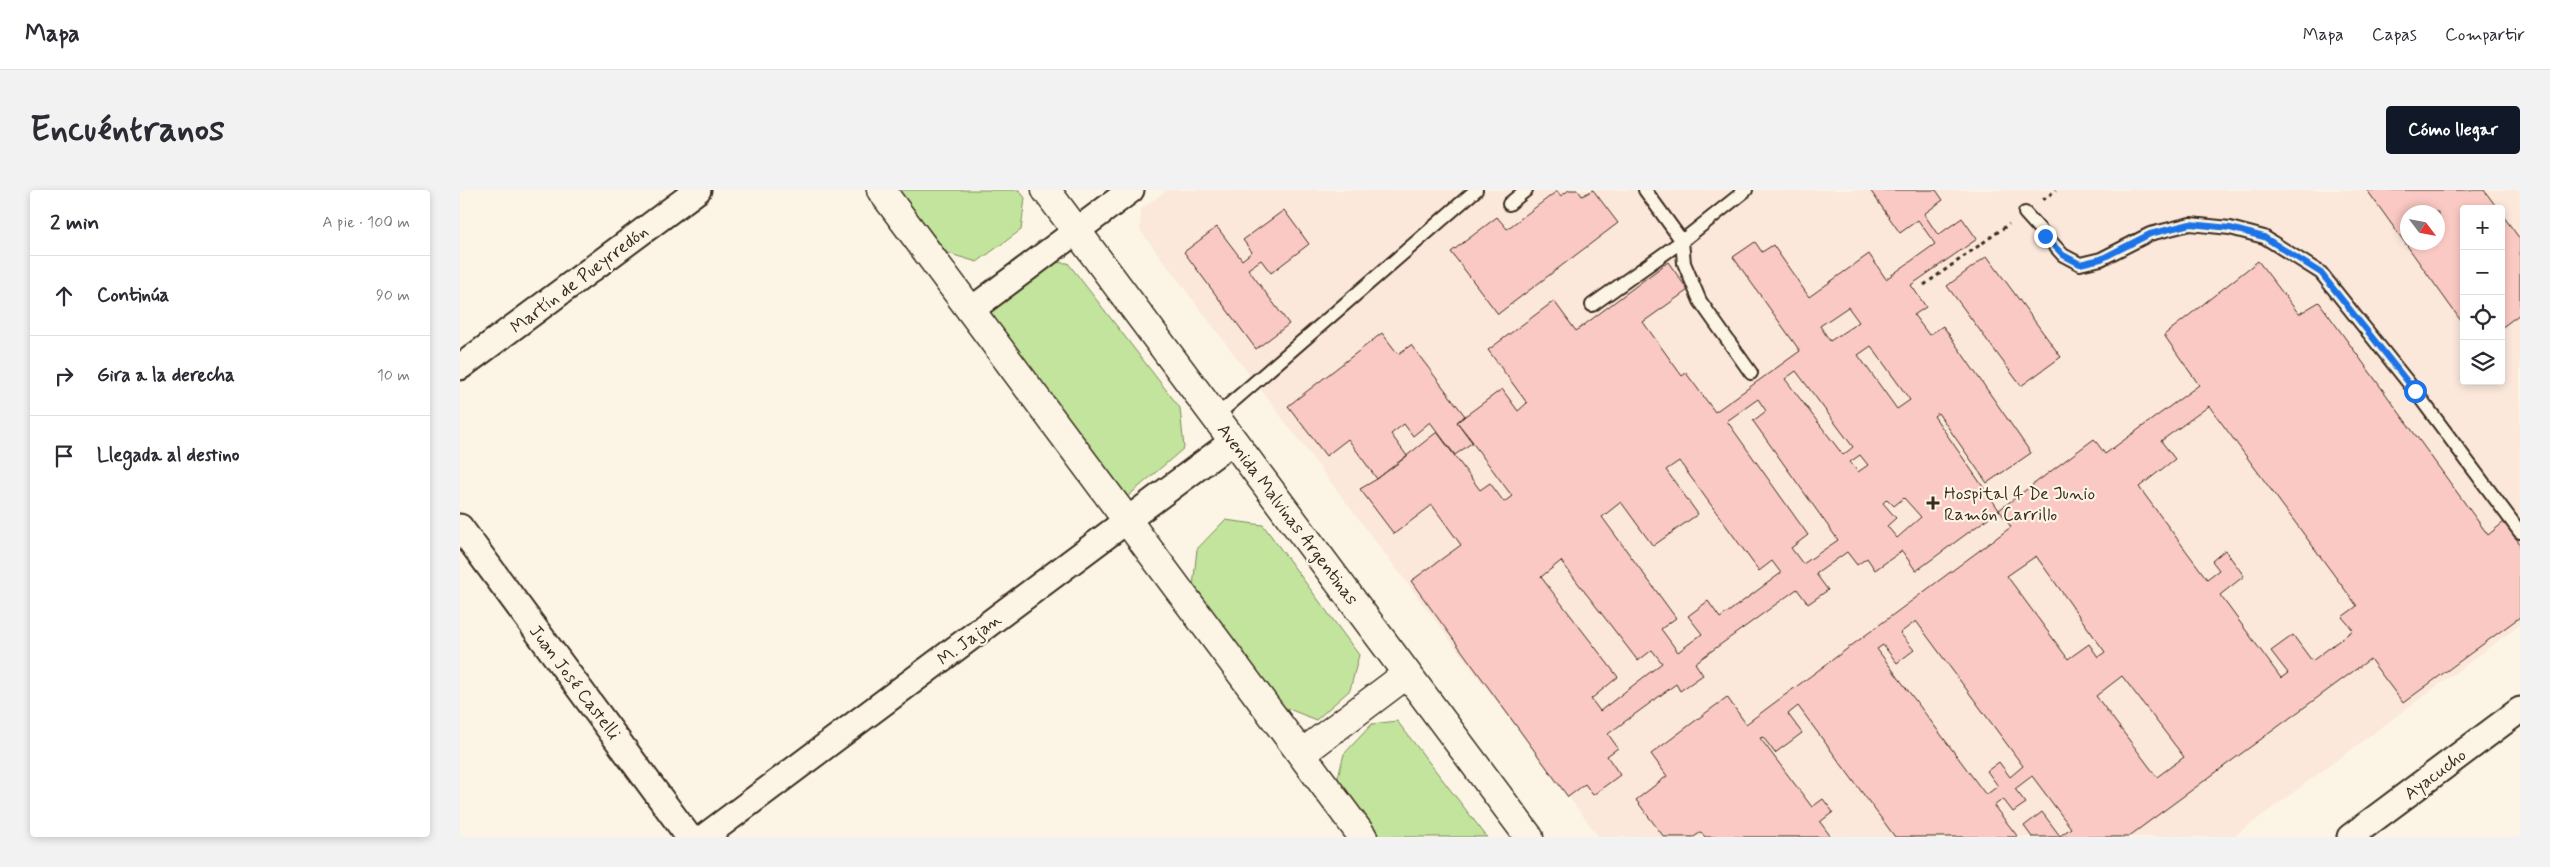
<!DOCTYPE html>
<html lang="es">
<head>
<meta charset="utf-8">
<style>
	:root { --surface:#fff; --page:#f2f2f3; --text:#2b2b33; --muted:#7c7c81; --line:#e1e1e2; --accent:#111827 }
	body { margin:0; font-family:Mynerve,sans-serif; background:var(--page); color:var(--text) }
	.controls { position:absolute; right:15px; top:15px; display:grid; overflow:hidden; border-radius:5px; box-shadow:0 2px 8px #0003 }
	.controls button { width:45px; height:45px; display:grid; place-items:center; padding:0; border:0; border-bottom:1px solid var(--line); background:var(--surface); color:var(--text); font:25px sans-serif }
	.compass { position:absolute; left:1940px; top:15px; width:45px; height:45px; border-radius:50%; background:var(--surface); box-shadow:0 2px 8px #0003; rotate:122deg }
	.stop { position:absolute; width:15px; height:15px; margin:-11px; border:4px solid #1a73e8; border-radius:50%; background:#fff }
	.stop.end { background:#1a73e8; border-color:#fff; box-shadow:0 1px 5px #0008 }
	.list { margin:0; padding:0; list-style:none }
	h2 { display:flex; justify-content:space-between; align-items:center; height:65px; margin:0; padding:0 20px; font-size:21px }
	h2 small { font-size:16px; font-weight:400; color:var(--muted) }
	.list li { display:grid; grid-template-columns:32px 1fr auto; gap:15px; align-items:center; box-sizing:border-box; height:80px; padding:0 20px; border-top:1px solid var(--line) }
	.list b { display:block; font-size:19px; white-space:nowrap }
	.list em { font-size:16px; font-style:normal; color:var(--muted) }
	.icon { flex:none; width:28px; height:28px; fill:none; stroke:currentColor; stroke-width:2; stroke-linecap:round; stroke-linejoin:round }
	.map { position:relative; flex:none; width:2060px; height:647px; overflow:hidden; border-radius:5px }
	header { display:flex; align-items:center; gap:30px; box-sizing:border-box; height:70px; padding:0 25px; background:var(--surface); border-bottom:1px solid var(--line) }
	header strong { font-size:24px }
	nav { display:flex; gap:28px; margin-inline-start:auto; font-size:18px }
	.intro { display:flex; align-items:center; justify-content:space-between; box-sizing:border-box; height:120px; padding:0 30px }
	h1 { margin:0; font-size:35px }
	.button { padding:12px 22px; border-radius:5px; background:var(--accent); color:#fff; font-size:18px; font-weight:700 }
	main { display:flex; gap:30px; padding:0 30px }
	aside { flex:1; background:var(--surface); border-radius:5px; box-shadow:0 2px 8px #0003 }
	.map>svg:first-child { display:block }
</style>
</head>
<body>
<header>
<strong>Mapa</strong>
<nav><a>Mapa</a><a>Capas</a><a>Compartir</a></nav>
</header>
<div class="intro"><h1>Encuéntranos</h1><a class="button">Cómo llegar</a></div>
<main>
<aside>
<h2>2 min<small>A pie · 100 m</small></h2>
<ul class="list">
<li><svg class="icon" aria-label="ahead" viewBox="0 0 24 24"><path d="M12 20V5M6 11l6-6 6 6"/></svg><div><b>Continúa</b></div><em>90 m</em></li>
<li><svg class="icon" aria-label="right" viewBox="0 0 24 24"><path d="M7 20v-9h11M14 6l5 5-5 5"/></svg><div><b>Gira a la derecha</b></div><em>10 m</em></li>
<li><svg class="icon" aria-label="arrive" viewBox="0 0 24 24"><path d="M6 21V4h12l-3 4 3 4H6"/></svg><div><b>Llegada al destino</b></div></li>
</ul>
</aside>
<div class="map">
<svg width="2060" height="647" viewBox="0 0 2060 647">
	<rect width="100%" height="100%" fill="#fcf5e5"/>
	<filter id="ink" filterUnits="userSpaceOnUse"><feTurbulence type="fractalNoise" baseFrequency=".02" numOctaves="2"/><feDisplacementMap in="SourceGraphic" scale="10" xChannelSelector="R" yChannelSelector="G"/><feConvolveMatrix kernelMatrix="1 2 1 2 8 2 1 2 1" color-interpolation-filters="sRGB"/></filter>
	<g filter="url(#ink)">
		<path fill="#fbe8db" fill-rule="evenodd" d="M707,0H2060V435L1773,647H1139L680,40L681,19ZM2004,19H2041V191H2004ZM1948,22H1978V52H1948Z"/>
		<path fill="#c2e49d" stroke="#7e875e" d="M439,0H559L565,8L561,40L517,72L487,63Z
			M586,72L608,73L720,218L724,258L667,307L528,120Z
			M765,330L803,335L899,465L890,500L856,530L824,517L733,397L737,359Z
			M937,531L1027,647H918L877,591L884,564L912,534Z"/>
		<path fill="#fac9c3" stroke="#3b2a1e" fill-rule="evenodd" d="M1109,0H1118L1122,6L1133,0L1158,33L1038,124L991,62L1037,27L1047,39L1097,1L1101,6Z
			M1410,0H1476L1483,10L1464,24L1478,45L1502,28L1517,49L1451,95L1466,117L1454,125L1469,145L1483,136L1571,263L1527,293L1478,223L1474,226L1539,320L1456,381L1442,361L1415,380L1407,368L1397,375L1387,362L1356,384L1368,400L1348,414L1337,399L1235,473L1243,485L1220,501L1216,494L1148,544L1158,558L1147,566L1160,585L1133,605L1125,594L1108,607L951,391L1001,355L972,315L934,344L900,299L917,289L977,242L1020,300L1030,293L1044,312L1052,306L997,232L1042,199L1058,221L1067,213L1028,160L1094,111L1116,141L1208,72L1228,100L1183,132L1222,186L1226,183L1255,222L1340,161L1273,67L1295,52L1302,62L1313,55L1349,107L1409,64L1426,89L1475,54L1458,30L1440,43ZM1388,117L1399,132L1370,151L1360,136ZM1411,156L1450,210L1437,219L1398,165ZM1336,181L1393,257L1383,265L1325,189ZM1298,209L1306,221L1293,231L1378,350L1343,374L1331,358L1348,345L1267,231ZM1400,265L1408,275L1398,282L1390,272ZM1219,271L1299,381L1312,371L1321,383L1260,428L1248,411L1228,426L1242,444L1218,462L1201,439L1216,428L1142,327L1161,312L1193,356L1238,324L1206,280ZM1444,308L1461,327L1437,348L1427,336L1436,328L1423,313L1427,309L1434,316ZM1101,371L1178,471L1192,460L1202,473L1140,521L1131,509L1158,487L1081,387Z
			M1907,0H2024L2038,19H2004V135ZM1948,22H1978V52H1948Z
			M824,20L849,54L811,83L801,70L788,79L829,134L796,159L724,62L757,37L782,70L792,62L783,50Z
			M2041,23L2060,49V124L2041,138Z
			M1527,66L1601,167L1561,196L1487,96Z
			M1798,71L1839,124L1859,112L2028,345L2044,332L2051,341L2060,354V427L1943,513L1910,469L1668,647H1572L1564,636L1582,622L1600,646L1611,638L1572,586L1555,599L1566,613L1553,622L1543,609L1534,616L1558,647H1435L1338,516L1328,524L1342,543L1315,563L1303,547L1300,548L1352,617L1363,609L1373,622L1360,632L1371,647H1245L1241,642L1234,647H1204L1176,610L1207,586L1191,564L1267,507L1286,534L1551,337L1539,320L1634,249L1645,264L1739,195L1704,145ZM1749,216L1897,416L1882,427L1893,440L1852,471L1833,445L1811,461L1828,483L1821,488L1760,405L1784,386L1765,360L1752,371L1759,380L1747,389L1679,297L1715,269L1701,251ZM1576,366L1645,462L1638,467L1629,454L1608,469L1547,386ZM1456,431L1563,576L1550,587L1539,572L1527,581L1538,596L1526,605L1417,459L1423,455L1437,473L1454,460L1440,443ZM1662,486L1724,567L1697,587L1636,506Z
			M922,143L938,164L951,155L1005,226L997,232L1013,252L995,265L970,232L953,246L944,234L931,244L947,266L917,289L888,249L866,266L828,216Z"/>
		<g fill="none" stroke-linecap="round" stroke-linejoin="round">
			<g stroke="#3b2a1e" stroke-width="16">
				<path id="service" d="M1185,0L1222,51L1224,73L1240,111L1291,183
					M1049,14L1066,0
					M1565,23L1603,65L1620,74L1641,69L1690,44L1730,34L1770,38L1804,47L1861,83L1955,201L2060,342
					M1132,115L1222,51L1286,0
					M755,227L1016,0"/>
			</g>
			<g stroke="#3b2a1e" stroke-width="29">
				<path id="minor" d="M511,120L671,0
					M0,177L238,0
					M0,337L229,647
					M244,647L773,251
					M1890,647L2060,520"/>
			</g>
			<g stroke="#3b2a1e" stroke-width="31">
				<path id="secondary" d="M421,0L903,647
					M586,0L1069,647
					M841,564L947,484"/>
			</g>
			<path stroke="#3b2a1e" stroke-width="3" stroke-dasharray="4 4" stroke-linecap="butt" d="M1583,10L1596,0
				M1464,95L1549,34"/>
			<use href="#service" stroke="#fcf5e5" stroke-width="12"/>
			<use href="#minor" stroke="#fcf5e5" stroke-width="25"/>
			<use href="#secondary" stroke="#fcf5e5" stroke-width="28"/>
		</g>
	</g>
	<g fill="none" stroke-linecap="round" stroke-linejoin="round" filter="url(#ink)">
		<path stroke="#1a73e8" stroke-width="6" d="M1585,46L1603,65L1620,74L1641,69L1690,44L1730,34L1770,38L1804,47L1861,83L1955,201"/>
	</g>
	<path fill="#3b2a1e" stroke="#fcf5e5" stroke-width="2" d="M1470.5 305.5h5v5h5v5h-5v5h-5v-5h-5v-5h5z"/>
	<g text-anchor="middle" stroke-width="4.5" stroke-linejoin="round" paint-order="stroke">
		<g font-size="18" fill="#3b2a1e" stroke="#fcf5e5">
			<text transform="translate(119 89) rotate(-37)" y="6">Martín de Pueyrredón</text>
			<text transform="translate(828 324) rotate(53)" y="6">Avenida Malvinas Argentinas</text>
			<text transform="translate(509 449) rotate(-37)" y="6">M. Jajan</text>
			<text transform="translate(115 492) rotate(53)" y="6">Juan José Castelli</text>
			<text transform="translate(1975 584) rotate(-37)" y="6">Ayacucho</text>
		</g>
		<g font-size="18" fill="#3b2a1e" stroke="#fcf5e5" text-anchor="start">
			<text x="1484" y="309">Hospital 4 De Junio<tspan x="1484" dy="21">Ramón Carrillo</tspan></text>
		</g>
	</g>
</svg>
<div class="controls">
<button>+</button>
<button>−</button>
<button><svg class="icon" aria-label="locate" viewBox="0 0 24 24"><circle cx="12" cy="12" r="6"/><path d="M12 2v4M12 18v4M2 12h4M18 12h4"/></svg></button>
<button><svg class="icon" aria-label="layers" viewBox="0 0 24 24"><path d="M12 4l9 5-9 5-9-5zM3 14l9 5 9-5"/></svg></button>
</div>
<svg class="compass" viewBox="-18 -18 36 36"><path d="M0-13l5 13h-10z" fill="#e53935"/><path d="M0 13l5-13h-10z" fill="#7c7c81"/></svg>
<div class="stop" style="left:1955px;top:201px"></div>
<div class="stop end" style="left:1585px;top:46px"></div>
</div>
</main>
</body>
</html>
